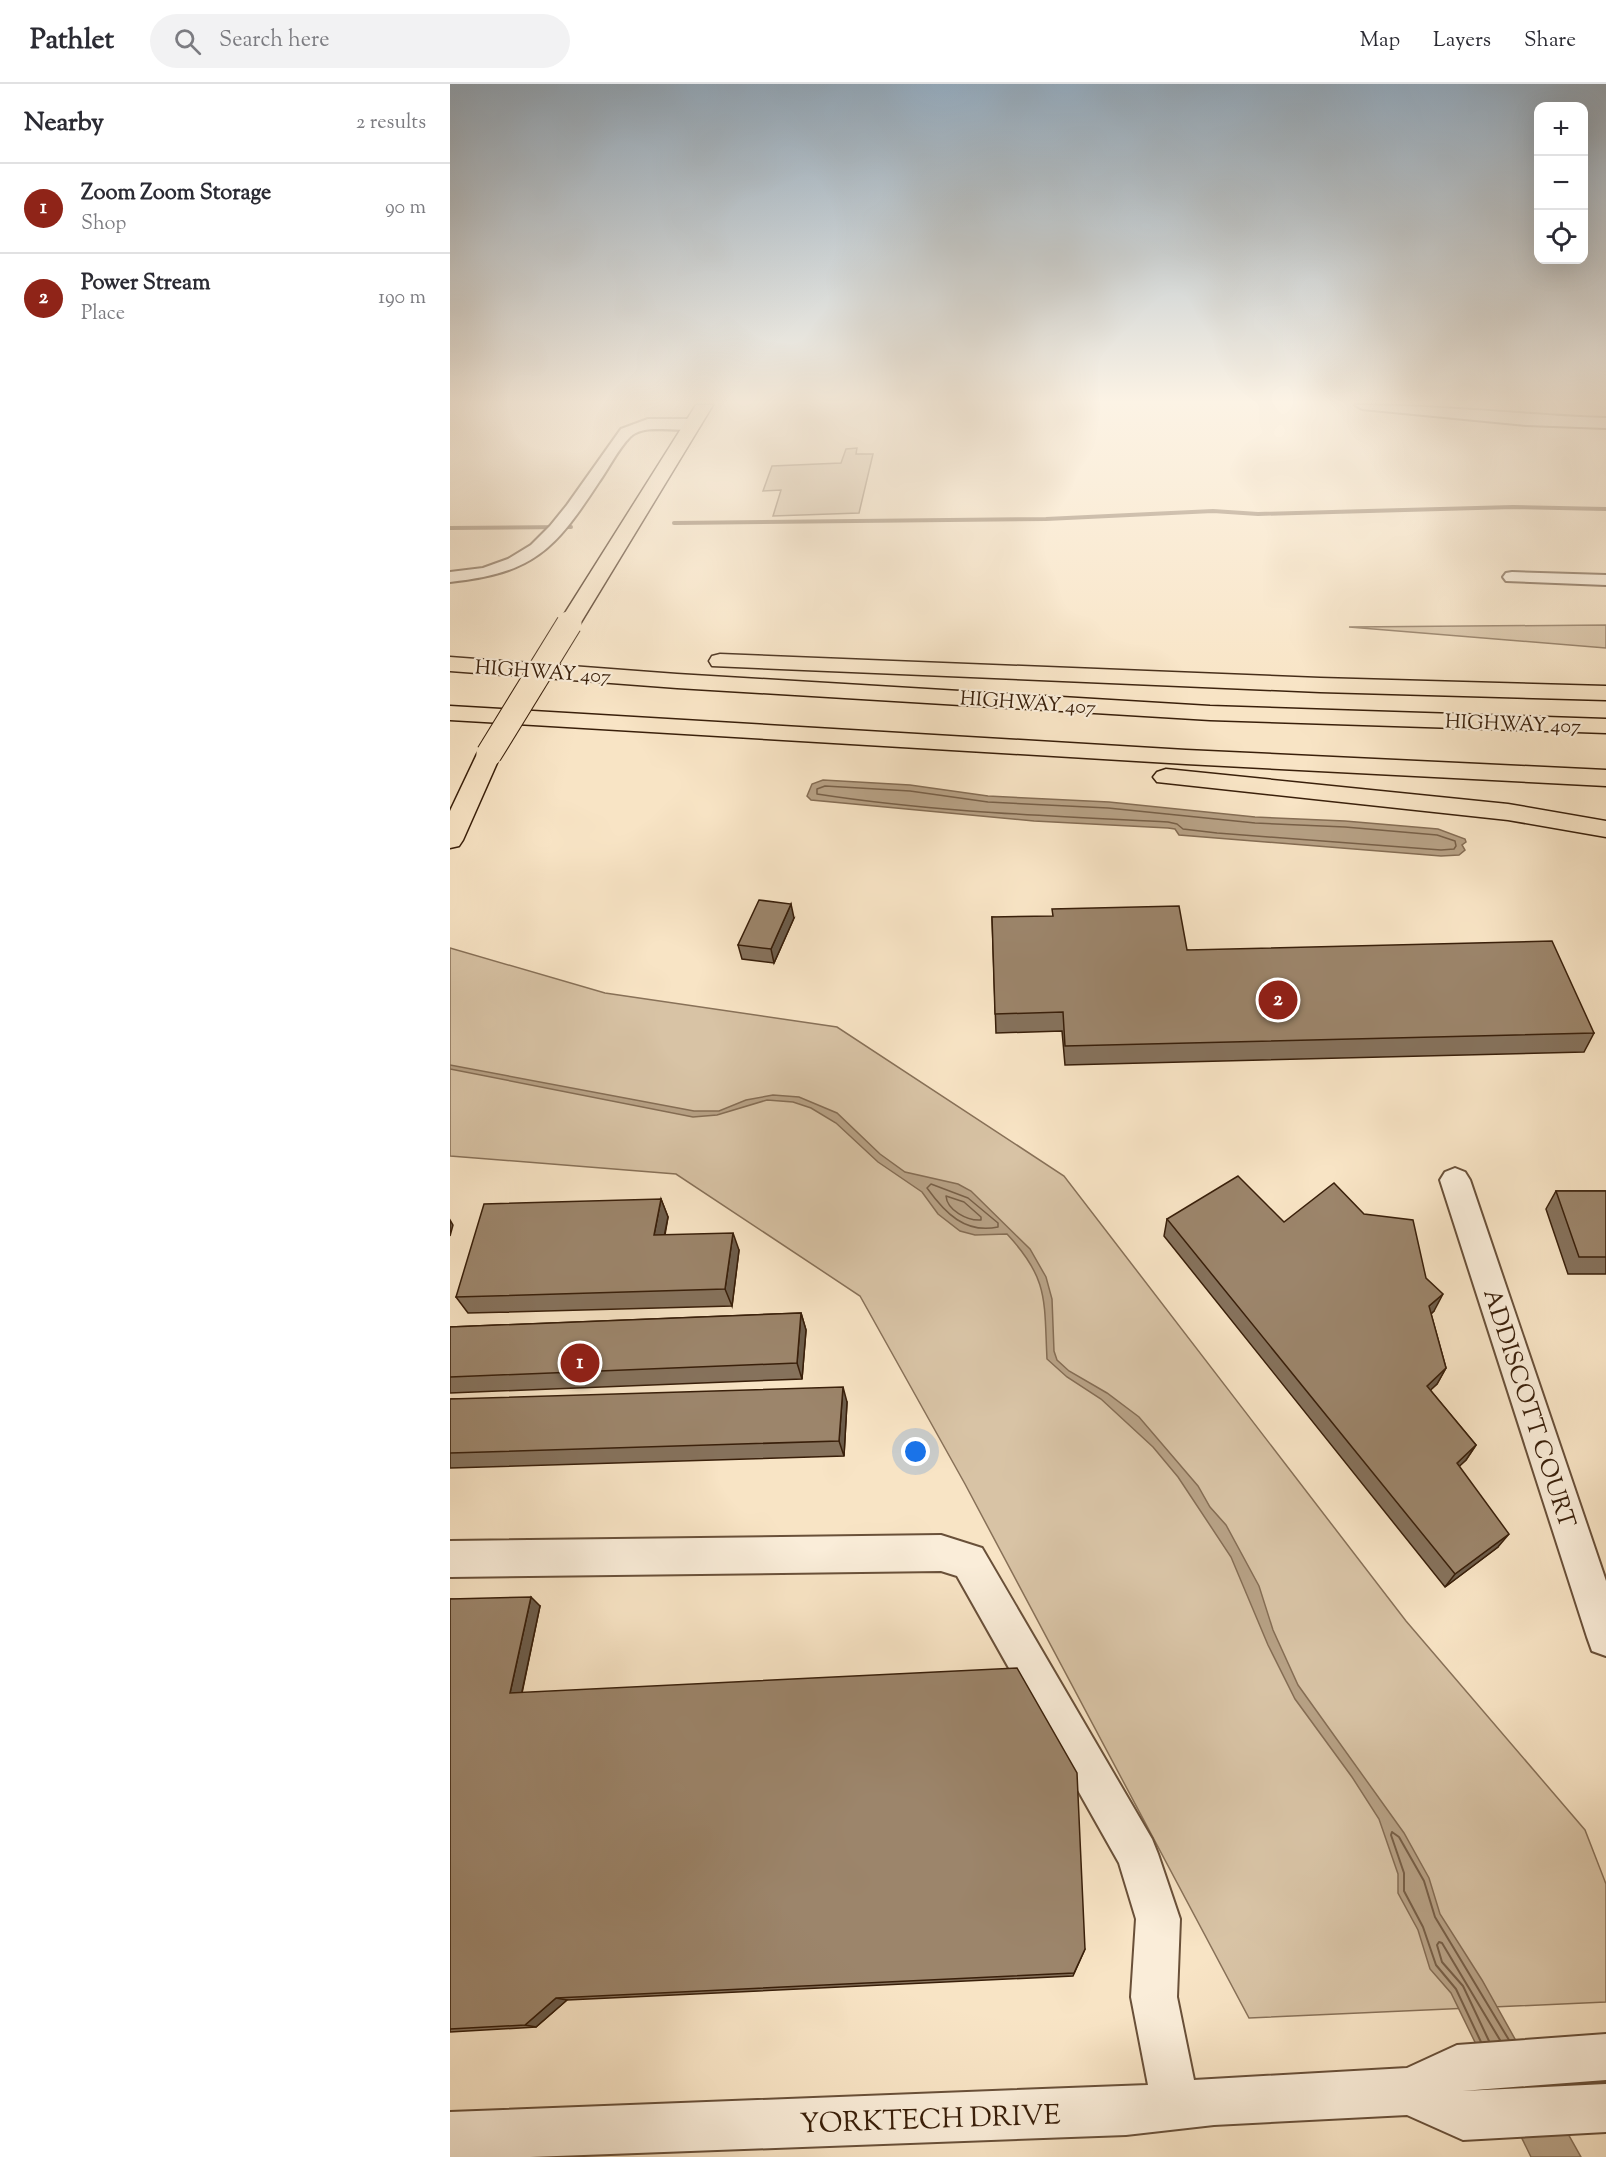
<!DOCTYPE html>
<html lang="en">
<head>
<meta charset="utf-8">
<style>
	:root { --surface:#fff; --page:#f2f2f3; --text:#2b2b33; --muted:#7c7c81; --line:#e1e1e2; --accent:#8f2418 }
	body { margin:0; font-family:"Sorts Mill Goudy",serif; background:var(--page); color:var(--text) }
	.controls { position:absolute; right:18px; top:18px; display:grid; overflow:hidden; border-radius:12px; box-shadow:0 6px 24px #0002 }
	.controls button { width:54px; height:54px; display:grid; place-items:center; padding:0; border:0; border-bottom:2px solid var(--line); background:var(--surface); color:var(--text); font:30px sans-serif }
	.you { position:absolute; left:466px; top:1368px; width:21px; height:21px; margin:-15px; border:4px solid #fff; border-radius:50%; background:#1a73e8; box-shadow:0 0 0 9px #1a73e833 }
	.badge { display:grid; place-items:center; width:39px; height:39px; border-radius:50%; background:var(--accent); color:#fff; font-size:20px; font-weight:700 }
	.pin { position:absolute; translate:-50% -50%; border:3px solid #fff; box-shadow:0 2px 6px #0006 }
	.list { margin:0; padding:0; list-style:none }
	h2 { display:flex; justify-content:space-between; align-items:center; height:78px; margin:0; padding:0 24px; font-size:26px }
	h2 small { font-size:20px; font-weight:400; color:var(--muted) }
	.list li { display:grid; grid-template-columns:39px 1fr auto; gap:18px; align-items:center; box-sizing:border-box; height:90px; padding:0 24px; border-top:2px solid var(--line) }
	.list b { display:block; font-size:22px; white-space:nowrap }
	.list p { margin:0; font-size:20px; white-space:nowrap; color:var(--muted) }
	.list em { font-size:20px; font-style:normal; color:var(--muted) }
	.icon { flex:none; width:33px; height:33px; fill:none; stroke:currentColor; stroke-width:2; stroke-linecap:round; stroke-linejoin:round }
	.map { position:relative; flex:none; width:1156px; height:2073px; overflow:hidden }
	header { display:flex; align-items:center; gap:36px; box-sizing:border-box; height:84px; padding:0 30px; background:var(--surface); border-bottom:2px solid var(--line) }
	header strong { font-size:28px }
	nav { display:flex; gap:33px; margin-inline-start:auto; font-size:21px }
	.search { width:420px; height:54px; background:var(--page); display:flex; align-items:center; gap:15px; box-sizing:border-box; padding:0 21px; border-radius:33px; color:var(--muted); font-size:22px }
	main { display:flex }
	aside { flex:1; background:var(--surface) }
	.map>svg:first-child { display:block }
</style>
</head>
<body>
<header>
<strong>Pathlet</strong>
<div class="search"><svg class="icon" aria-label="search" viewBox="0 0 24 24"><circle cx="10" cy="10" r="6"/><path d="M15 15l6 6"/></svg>Search here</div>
<nav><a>Map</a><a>Layers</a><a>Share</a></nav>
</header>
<main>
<aside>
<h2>Nearby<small>2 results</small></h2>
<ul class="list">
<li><span class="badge">1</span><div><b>Zoom Zoom Storage</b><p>Shop</p></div><em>90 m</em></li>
<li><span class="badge">2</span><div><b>Power Stream</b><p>Place</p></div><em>190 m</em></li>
</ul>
</aside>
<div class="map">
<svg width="1156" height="2073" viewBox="0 0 1156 2073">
	<rect width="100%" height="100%" fill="#f8e4c5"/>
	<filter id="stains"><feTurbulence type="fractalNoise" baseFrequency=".00333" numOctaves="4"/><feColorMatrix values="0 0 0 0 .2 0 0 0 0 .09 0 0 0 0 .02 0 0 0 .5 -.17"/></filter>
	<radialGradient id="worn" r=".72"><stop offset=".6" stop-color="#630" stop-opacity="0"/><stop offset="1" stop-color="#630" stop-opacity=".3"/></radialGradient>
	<path fill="#d8c3a5" stroke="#887158" stroke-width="1.5" d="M407,364L406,370H423L409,429L323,432L331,406L313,407L322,382L391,379L396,365Z
		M1156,541V564L899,543Z
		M0,864L155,909L387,943L614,1092L956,1537L1135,1746L1156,1800V1918L799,1934L515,1400L410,1212L226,1090L0,1072Z"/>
	<path fill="#b7a185" stroke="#856d54" stroke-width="1.5" d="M373,696L460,701L538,712L659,718L805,733L895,737L988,745L1015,755L1016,758L1012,761L1015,766L1009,771L991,772L729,751L725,745L718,744L584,737L361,716L357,712L362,700Z
		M0,981L244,1027H269L296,1016L323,1011L349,1013L387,1029L430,1070L455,1088L508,1100L521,1107L580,1165L596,1193L602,1215L604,1267L607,1276L619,1287L657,1309L689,1333L748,1402L760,1423L776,1441L809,1502L823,1546L848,1601L954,1749L979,1794L990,1830L1032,1896L1131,2073H1081L1001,1909L980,1885L968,1846L948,1809V1790L929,1735L902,1693L845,1615L818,1561L781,1473L728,1393L703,1363L651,1315L617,1293L597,1275C594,1216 599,1195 557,1150L525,1151L510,1147L488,1130L472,1108L428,1078L386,1039L361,1024L343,1018L317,1016L267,1031L243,1033L0,985Z"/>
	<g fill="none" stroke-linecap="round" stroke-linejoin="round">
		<path stroke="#786048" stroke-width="1.5" d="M375,702L460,707L538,718L658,724L805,739L895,743L987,751L1005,757L1006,762L1004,765L991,766L767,749L733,745L727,740L718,738C601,732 483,728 367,710V705Z
			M481,1100L518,1114L548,1139V1143C515,1150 495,1129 477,1104Z
			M496,1112L514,1118L531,1133V1136C517,1137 497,1126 496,1112Z"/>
		<path stroke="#786048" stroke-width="2" d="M1039,1957L1013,1902L992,1878L987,1861L989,1858L992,1859L1050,1956
			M1031,1958L1006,1905L986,1881L973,1843L954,1807V1789L941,1751L942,1748L949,1753L974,1797L985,1833L1059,1956"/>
		<path stroke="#856d54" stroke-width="4" d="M224,439L596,435L763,427L808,430L1063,423L1156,425
			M0,444L121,443"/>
		<g stroke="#695039" stroke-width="4">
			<path id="minor" d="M905,321C989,321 1072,331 1156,334V344L1076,341L912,325Z
				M198,335H243L251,340C239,354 198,336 180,353C168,365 159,384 149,398C104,467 83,489 0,498V488L33,484L58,475L81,461L100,442L117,421L171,345Z
				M1062,488L1156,491V501L1056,497L1053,493L1056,489Z
				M1005,1084L1015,1088L1020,1096L1156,1497V1572L1142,1567L1137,1553L990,1096L995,1088Z
				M491,1451L532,1464L702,1755L708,1770L730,1835L727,1913L744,1996L957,1984L1007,1961L1156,1950V1996L1012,2007L1156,2000V2048L1013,2056L957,2031L764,2041L676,2051L80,2073H0V2028L698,2001L681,1913L686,1835L669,1779L507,1492L491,1487L0,1493V1457Z"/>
		</g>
		<g stroke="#391f0a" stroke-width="3">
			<path id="major" d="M246,321H263L130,540L127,545L119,547L111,545L108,540Z
				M39,663L48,665L51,670L13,756L9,762L0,764V727L27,670L30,665Z"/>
		</g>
		<g stroke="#391f0a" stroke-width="3">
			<path id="highway" d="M270,570L870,594L1156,602V616L870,608L262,582L259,577L262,572Z
				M0,573L227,590L760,622L1156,635V649L760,636L227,604L0,587Z
				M0,622L736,666L1156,686V702L736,680L0,636Z
				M716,685L1058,720L1156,737V753L1058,736L707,698L703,693L707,688Z"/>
		</g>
		<use href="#minor" fill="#faedd9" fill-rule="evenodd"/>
		<use href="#major" fill="#f8e4c5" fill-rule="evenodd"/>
		<use href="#highway" fill="#f8e4c5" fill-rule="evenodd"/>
		<g stroke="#391f0a" stroke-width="27" stroke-linecap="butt">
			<path id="major-bridge" d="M39,670L119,540"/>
		</g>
		<use href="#major-bridge" stroke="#f8e4c5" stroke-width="25"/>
	</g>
	<path fill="#86725c" stroke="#391f0a" stroke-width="1.5" d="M542,833L737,866L1144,949L1134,968L615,981L612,947L546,949Z
		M344,834L324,879L292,875L288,861Z
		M1106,1107H1156V1190H1118L1096,1125Z
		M211,1115L218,1133L215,1151L289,1166L282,1222L18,1229L6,1213Z
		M717,1135L834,1138L984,1227L981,1230L996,1284L987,1300L980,1306L1026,1361L1016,1376L1009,1382L1048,1463L995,1503L714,1152Z
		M351,1229L356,1246L352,1295L0,1309V1243Z
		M0,1315L397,1318L394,1372L0,1384Z
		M0,1515L90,1522L72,1609L635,1865L623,1892L117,1916L86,1943L0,1948Z"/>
	<path fill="#6d5d4b" stroke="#391f0a" stroke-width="1.5" d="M341,820L344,834L324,879L321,865Z
		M211,1115L218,1133L211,1168L204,1151Z
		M0,1136L3,1141L0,1152Z
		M283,1149L289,1166L282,1222L275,1205Z
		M993,1210L984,1227L971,1239L979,1222Z
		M351,1229L356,1246L352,1295L347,1279Z
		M996,1284L987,1300L968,1318L977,1302Z
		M393,1303L397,1318L394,1372L389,1357Z
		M1026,1361L1016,1376L997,1394L1007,1379Z
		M1059,1450L1048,1463L995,1503L1005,1490Z
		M81,1513L90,1522L70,1617L60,1609Z
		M106,1914L117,1916L86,1943L75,1941Z"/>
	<path fill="#9c856b" stroke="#391f0a" stroke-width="1.5" d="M309,816L341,820L321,865L288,861Z
		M729,822L737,866L1102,857L1144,949L615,962L613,928L545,930L542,833L603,832L602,825Z
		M788,1092L834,1138L884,1099L914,1130L963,1136L976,1194L993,1210L979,1222L996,1284L977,1302L1026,1361L1007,1379L1059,1450L1005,1490L717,1135Z
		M1106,1107H1156V1173H1129Z
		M211,1115L204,1151L283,1149L275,1205L6,1213L34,1120Z
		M351,1229L347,1279L0,1293V1243Z
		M393,1303L389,1357L0,1369V1315Z
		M81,1513L60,1609L567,1584L627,1689L635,1865L624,1889L106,1914L75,1941L0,1945V1515Z"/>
	<linearGradient id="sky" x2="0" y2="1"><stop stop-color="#94acc0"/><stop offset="0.52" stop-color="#fcf3e5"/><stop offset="1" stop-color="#fcf3e5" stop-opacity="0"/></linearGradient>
	<rect width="1156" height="612" fill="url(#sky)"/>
	<g text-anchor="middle" stroke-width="4.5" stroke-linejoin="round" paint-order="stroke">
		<g font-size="20" fill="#391f0a" stroke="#faedd9">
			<text transform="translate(93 587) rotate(4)" y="7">HIGHWAY 407</text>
			<text transform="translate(578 618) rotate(4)" y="7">HIGHWAY 407</text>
			<text transform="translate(1063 639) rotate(2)" y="7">HIGHWAY 407</text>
		</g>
		<g font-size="24" fill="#391f0a" stroke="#faedd9">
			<text transform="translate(1080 1324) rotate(72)" y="8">ADDISCOTT COURT</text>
		</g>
		<g font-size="28" fill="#391f0a" stroke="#faedd9">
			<text transform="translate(480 2034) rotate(-2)" y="10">YORKTECH DRIVE</text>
		</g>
	</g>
	<rect width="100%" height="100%" filter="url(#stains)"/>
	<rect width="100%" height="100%" fill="url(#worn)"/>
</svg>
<div class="controls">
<button>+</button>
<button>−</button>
<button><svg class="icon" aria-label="locate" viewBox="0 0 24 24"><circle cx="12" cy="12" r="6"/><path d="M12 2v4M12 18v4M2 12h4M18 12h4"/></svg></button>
</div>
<div class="you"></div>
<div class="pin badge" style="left:130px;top:1279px">1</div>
<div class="pin badge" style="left:828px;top:916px">2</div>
</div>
</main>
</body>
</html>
